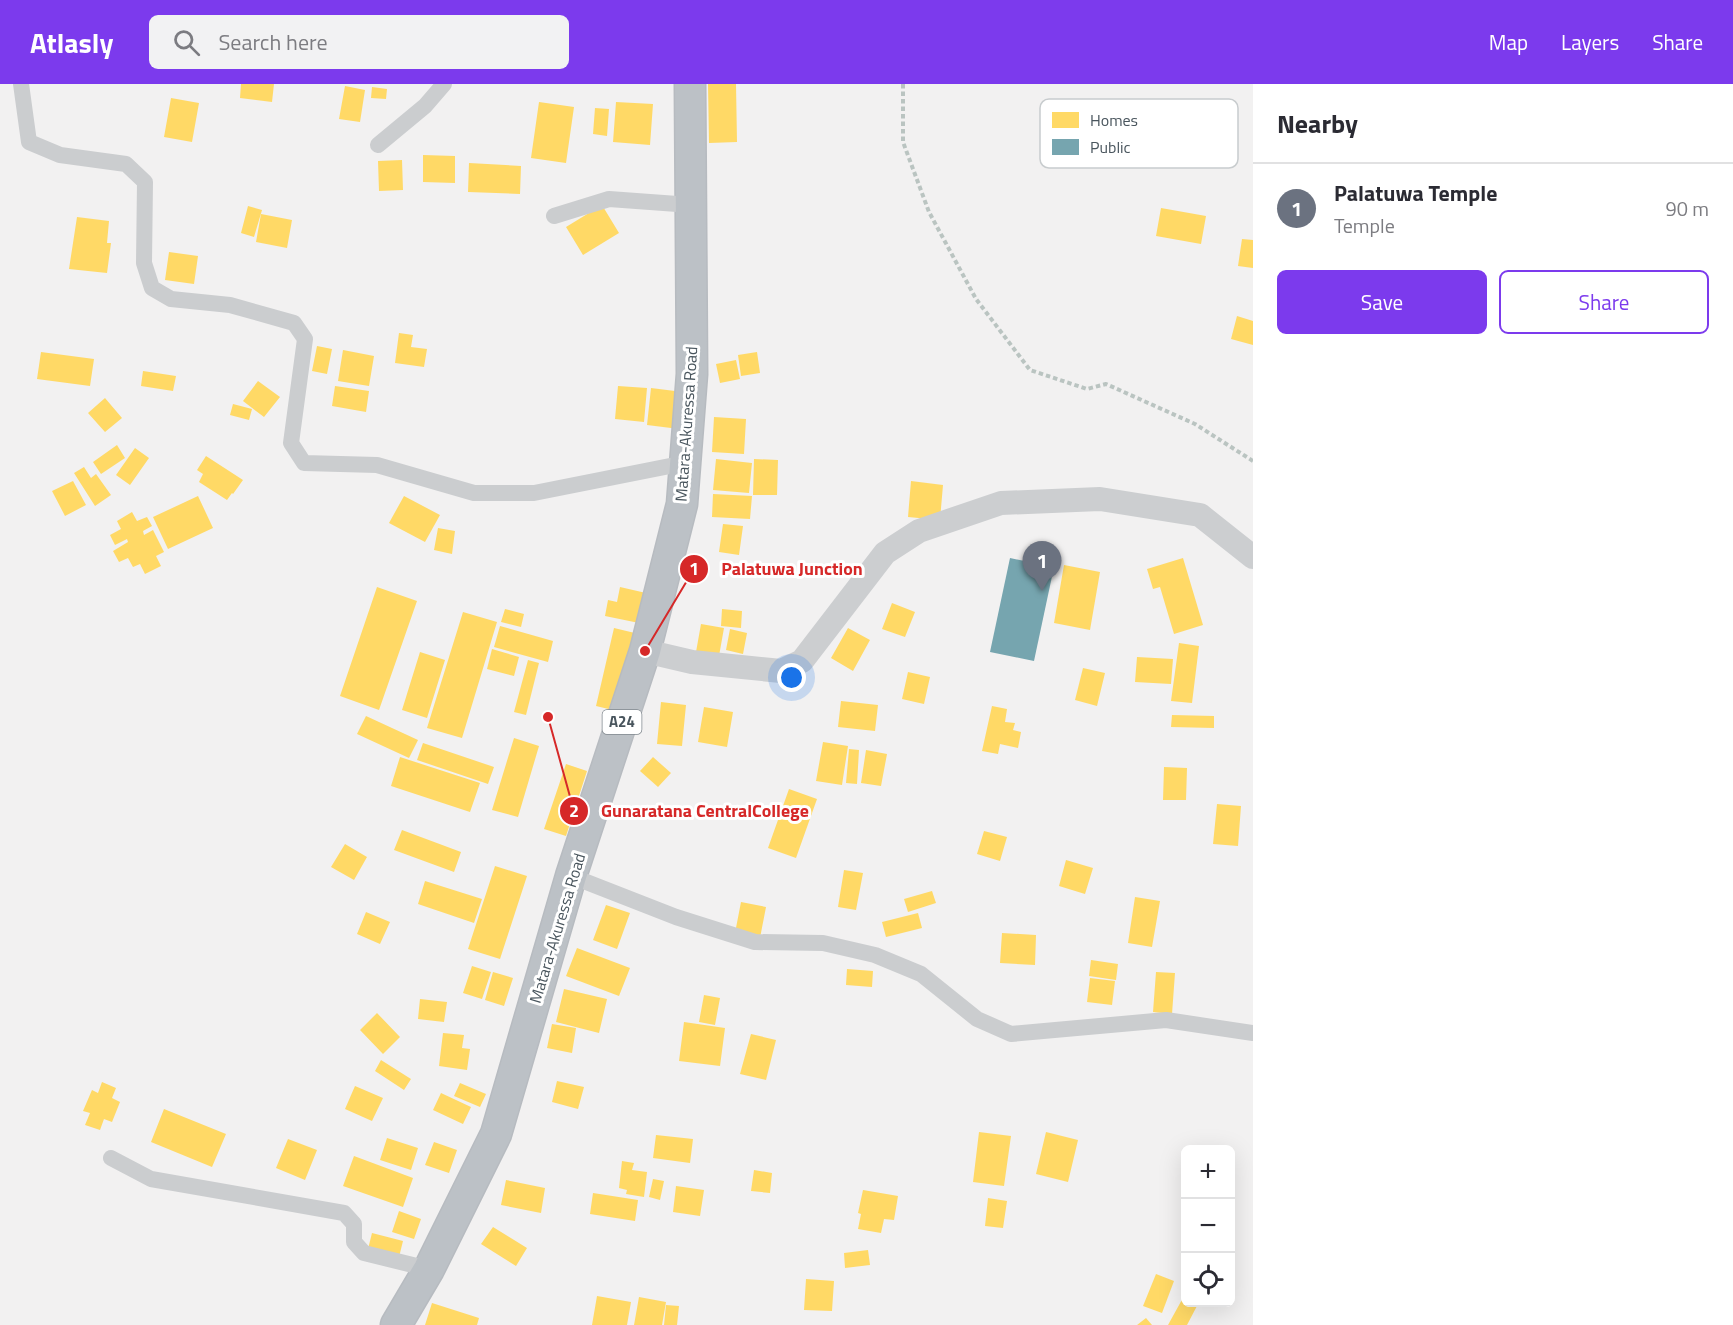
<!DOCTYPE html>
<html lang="en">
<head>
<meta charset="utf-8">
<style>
	:root { --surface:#fff; --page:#f2f2f3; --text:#2b2b33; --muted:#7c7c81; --line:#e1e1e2; --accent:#7c3aed }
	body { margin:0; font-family:"Titillium Web",sans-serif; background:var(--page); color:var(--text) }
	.controls { position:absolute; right:18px; bottom:18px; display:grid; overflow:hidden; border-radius:9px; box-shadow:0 6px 24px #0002 }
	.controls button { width:54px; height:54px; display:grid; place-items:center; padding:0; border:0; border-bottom:2px solid var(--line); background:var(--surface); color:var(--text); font:30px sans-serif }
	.you { position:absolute; left:792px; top:594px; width:21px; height:21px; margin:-15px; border:4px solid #fff; border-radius:50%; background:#1a73e8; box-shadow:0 0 0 9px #1a73e833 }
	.badge { display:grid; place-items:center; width:39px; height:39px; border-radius:50%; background:var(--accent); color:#fff; font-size:20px; font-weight:700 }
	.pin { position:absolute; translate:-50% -50px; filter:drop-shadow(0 2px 3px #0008) }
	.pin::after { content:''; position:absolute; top:32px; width:21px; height:18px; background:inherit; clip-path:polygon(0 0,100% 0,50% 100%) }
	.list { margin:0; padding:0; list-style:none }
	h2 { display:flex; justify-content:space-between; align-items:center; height:78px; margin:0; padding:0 24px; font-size:26px }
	h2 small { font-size:20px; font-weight:400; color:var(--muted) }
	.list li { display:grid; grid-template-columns:39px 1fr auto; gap:18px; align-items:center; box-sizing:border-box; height:90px; padding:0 24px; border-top:2px solid var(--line) }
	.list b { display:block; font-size:22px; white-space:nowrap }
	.list p { margin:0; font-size:20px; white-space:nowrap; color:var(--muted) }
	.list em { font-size:20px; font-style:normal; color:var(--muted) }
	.actions { display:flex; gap:12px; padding:18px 24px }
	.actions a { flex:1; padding:14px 0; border:2px solid var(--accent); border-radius:9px; text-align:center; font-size:21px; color:var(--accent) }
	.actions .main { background:var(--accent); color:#fff }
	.icon { flex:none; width:33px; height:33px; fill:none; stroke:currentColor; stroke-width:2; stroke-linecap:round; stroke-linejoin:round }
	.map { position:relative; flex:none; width:1253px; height:1241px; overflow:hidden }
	header { display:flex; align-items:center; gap:36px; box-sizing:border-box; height:84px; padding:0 30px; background:var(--accent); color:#fff }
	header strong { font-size:28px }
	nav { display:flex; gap:33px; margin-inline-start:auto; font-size:21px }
	.search { width:420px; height:54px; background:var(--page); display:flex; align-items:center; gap:15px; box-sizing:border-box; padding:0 21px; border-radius:9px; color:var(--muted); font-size:22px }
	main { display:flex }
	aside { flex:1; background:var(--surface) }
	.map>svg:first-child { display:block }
</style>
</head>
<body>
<header>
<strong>Atlasly</strong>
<div class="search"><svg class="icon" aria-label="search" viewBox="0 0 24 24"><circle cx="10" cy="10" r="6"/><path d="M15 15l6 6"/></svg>Search here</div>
<nav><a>Map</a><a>Layers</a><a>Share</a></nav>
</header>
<main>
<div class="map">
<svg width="1253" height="1241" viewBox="0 0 1253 1241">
	<rect width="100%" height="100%" fill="#f2f1f1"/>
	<path fill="#ffd966" d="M241,0H274L272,18L240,14Z
		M708,0H736L737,58L709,59Z
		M345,2L365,6L360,38L339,35Z
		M372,3L387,5L386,15L371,14Z
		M171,14L199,19L192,58L164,53Z
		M539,18L574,23L566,79L531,74Z
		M616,18L653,20L650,61L613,58Z
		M595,24L609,25L607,52L593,50Z
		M423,71L455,72V99L423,98Z
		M402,76L403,106L379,107L378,77Z
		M469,79L521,82L520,110L468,108Z
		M602,121L619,149L583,171L566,143Z
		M248,122L262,126L254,153L241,149Z
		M1161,124L1206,132L1201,160L1156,152Z
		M261,130L292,136L287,164L256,158Z
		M77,133L109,137L107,159H111L107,189L69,185Z
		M1242,155L1253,156V184L1238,182Z
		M169,168L198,172L194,200L165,196Z
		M1237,232L1253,237V261L1231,255Z
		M399,249L413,251L411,263L427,265L424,283L395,279Z
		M317,262L332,265L327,290L312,287Z
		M343,266L374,272L369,302L338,297Z
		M41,268L94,275L90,302L37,295Z
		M757,268L760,289L741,292L738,271Z
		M736,276L740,295L720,299L716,280Z
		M143,287L176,292L173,307L141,302Z
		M258,297L280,313L264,333L243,317Z
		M335,302L369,307L366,328L332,322Z
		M618,302L647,304L644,338L615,335Z
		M651,304L683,308L679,345L647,341Z
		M105,314L122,334L105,348L88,329Z
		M233,320L252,325L249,336L230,331Z
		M714,333L746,335L744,370L712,368Z
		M117,361L125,374L101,390L93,378Z
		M135,364L149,374L130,401L116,391Z
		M206,372L243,396L233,410L232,409L227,416L199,398L203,390L197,386Z
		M716,375L752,379L749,409L713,406Z
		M754,375L778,376L777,411H753Z
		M84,383L91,394L96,390L111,411L95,422L74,389Z
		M73,397L86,421L65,432L52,407Z
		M911,397L943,401L940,436L908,433Z
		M713,410L752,412L750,435L712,433Z
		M198,412L213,444L168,465L153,433Z
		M404,412L440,431L425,458L389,439Z
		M132,428L137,437L147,433L152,442L143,447L144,451L153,446L164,468L156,472L161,482L145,490L140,480L133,483L128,474L119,478L113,467L128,458L127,455L115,461L110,451L121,445L117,437Z
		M723,440L743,442L739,471L719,468Z
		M438,444L455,447L452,470L434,466Z
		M1183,474L1203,541L1174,550L1160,503L1153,505L1147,485Z
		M1064,481L1100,488L1090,546L1054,539Z
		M377,503L417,517L379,626L340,612Z
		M620,503L646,509L639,539L605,532L608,516L617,518Z
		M892,519L915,528L905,553L882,545Z
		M505,525L524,530L521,543L501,538Z
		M722,525L742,527L741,544L721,542Z
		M463,528L497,538L462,654L427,644Z
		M701,540L724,544L719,572L696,568Z
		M500,542L553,557L548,578L494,563Z
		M614,544L639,550L621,628L596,622Z
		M848,544L870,556L853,587L831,574Z
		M730,545L747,549L743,570L726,566Z
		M1179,559L1199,562L1192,619L1171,617Z
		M492,565L519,573L514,592L487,585Z
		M420,568L445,576L427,634L402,626Z
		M1137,573L1173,575L1171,600L1135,598Z
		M528,576L539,579L526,631L514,628Z
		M1083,584L1105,589L1097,622L1075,616Z
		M908,588L930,593L924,620L902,615Z
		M841,617L878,621L875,647L838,643Z
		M661,618L686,621L682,662L657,660Z
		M992,622L1007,625L1005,638L1015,639L1013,646L1021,648L1018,664L1000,660L998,670L982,667Z
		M704,623L733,628L727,663L698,658Z
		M1172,631L1214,632V644L1171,643Z
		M366,632L418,656L409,674L357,650Z
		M514,654L539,662L518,733L492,726Z
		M823,658L848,662L842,701L816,697Z
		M423,659L494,683L488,700L417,676Z
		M849,665L859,666L857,700L846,699Z
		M866,666L887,670L881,702L861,699Z
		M400,673L480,699L470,728L391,702Z
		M653,673L671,689L658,703L640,687Z
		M566,680L587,687L566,752L544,745Z
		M1164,683L1187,684L1186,716H1163Z
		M789,705L817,715L796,774L768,764Z
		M1217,720L1241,722L1238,762L1213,760Z
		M402,746L461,768L454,788L394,766Z
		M984,747L1007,753L1000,777L977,770Z
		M345,760L367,773L354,796L331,783Z
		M1066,776L1093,784L1085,810L1059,802Z
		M495,782L527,792L500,875L468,865Z
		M844,786L863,789L856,826L838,823Z
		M425,797L482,815L474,839L418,820Z
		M932,807L936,819L908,828L904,815Z
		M1135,813L1160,817L1152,863L1128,859Z
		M741,818L766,823L760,854L735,849Z
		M606,821L630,829L617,865L593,856Z
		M366,828L390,838L380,860L357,850Z
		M918,829L922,844L886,853L882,838Z
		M1002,849L1036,851L1035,881L1000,879Z
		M577,864L630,884L619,912L566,892Z
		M1091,876L1118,880L1116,896L1089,892Z
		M472,882L491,888L482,915L463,909Z
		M847,885L873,887L872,903L846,901Z
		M493,888L513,894L504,922L485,916Z
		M1156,888L1175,889L1172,930L1153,928Z
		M1090,894L1115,897L1112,921L1087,918Z
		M564,905L607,915L599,949L556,938Z
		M704,911L720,914L715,941L699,938Z
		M420,915L447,918L444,938L418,935Z
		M377,929L400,953L383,970L360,946Z
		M684,938L725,944L720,982L679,977Z
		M552,940L576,944L572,969L547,964Z
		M443,949L464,951L462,964L470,965L467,986L439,982Z
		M751,950L776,956L766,996L740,990Z
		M381,976L411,995L404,1006L375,987Z
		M557,997L584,1003L578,1025L552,1018Z
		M102,998L116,1004L112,1014L120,1018L112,1038L104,1035L100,1046L85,1041L90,1029L83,1027L92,1006L98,1009Z
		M460,999L486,1010L480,1023L454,1012Z
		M355,1002L383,1014L372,1037L345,1025Z
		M441,1009L471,1023L463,1040L433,1026Z
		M164,1025L226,1050L212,1083L151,1058Z
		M979,1048L1011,1052L1004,1102L973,1098Z
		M1046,1048L1078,1056L1068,1098L1036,1090Z
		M656,1051L693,1055L690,1079L653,1074Z
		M387,1054L418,1064L411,1086L380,1076Z
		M288,1055L317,1066L305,1096L276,1084Z
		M434,1058L457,1066L449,1089L425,1081Z
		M354,1072L413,1094L403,1123L343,1102Z
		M622,1077L634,1079L632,1086L647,1088L644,1113L626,1110L627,1106L619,1104Z
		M754,1086L772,1089L770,1109L751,1107Z
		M653,1095L664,1097L660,1116L649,1113Z
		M506,1096L545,1104L541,1129L501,1121Z
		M676,1102L704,1106L700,1132L673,1128Z
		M863,1106L898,1112L894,1136L884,1135L881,1149L858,1145L861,1130L858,1129Z
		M593,1109L638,1116L635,1137L590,1130Z
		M988,1114L1007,1117L1003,1144L985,1142Z
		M399,1127L421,1135L414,1155L392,1148Z
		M493,1143L527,1164L516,1182L481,1160Z
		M372,1149L403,1157L399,1173L368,1165Z
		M868,1166L870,1181L845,1184L844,1169Z
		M1156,1190L1174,1197L1162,1229L1143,1222Z
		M806,1195L834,1197L832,1227L804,1226Z
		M597,1212L631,1218L627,1241H592Z
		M1184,1212L1185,1213L1186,1218L1198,1220L1187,1241H1168Z
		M639,1213L666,1218L662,1241H634Z
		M432,1219L479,1234L477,1241H425Z
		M666,1221L679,1222L677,1241H664Z
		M1146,1234L1152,1241H1137Z"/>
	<path fill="#76a5af" d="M1010,474L1054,483L1034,577L990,568Z"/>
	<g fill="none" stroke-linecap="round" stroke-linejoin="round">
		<g stroke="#b7bbc0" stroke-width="33">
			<path id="highway" d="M396,1241L429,1185L496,1050L571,792L645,567L682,420L692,290L690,0"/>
		</g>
		<path stroke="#bac4c1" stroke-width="4" stroke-dasharray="4.5 3" stroke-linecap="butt" d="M903,0V58L929,128L976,215L1030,286L1087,305L1106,300L1195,340L1253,377"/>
		<path stroke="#cbcdcf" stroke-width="16" d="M21,0L29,58L60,71L126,80L145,98L144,179L152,204L171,215L230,221L294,239L305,255L291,359L304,379L377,381L474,409H534L685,379
			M378,61L425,22L444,0
			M554,132L609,115L691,121
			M571,792L676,833L755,858L823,859L875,871L921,890L977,935L1011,950L1166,936L1253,949
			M111,1074L151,1095L344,1129L354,1140V1158L364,1169L429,1185"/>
		<path stroke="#ccced0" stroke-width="24" d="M645,567L692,578L781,587L802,577L885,469L919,447L1001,419L1100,415L1200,431L1253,473"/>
		<use href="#highway" stroke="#bcc1c6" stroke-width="30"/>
	</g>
	<g text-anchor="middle" stroke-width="6" stroke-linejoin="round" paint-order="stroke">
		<rect fill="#fff" stroke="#80888e" stroke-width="1.5" x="602.5" y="626" width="39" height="24" rx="4.5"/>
		<g font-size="15" font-weight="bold" fill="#49555d">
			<text x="622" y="643">A24</text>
		</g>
		<g font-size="16" fill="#49555d" stroke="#fff">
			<text transform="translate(686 340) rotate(-86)" y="6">Matara-Akuressa Road</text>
			<text transform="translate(557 844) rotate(-73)" y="6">Matara-Akuressa Road</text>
		</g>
	</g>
	<rect x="1040" y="15" width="198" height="69" rx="9" fill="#fff" stroke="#c8ccce" stroke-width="1.5"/>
	<rect x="1052" y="28" width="27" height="16" fill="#ffd966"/>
	<rect x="1052" y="55" width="27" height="16" fill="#76a5af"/>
	<g font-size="16" fill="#49555d">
		<text x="1090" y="42">Homes</text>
		<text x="1090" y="69">Public</text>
	</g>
	<path fill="none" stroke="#d62828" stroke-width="2" d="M645 567L694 485M548 633L574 727"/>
	<g fill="#d62828" stroke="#fff" stroke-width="2">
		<circle cx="645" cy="567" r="6"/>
		<circle cx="548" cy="633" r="6"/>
		<circle cx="694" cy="485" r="15"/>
		<circle cx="574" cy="727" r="15"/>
	</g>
	<g font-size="18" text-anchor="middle" font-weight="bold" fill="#fff">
		<text x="694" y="491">1</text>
		<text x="574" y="733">2</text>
	</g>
	<g font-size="18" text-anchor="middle" font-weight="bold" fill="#d62828" stroke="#fff" stroke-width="6" stroke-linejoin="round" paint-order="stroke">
		<text x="792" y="491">Palatuwa Junction</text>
		<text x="705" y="733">Gunaratana CentralCollege</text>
	</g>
</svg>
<div class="controls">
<button>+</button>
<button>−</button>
<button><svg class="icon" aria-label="locate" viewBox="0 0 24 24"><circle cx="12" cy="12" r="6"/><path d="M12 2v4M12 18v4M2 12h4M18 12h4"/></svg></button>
</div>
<div class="you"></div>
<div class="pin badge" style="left:1042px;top:507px;background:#6b7280">1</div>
</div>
<aside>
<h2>Nearby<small></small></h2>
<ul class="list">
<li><span class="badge" style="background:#6b7280">1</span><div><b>Palatuwa Temple</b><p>Temple</p></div><em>90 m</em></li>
</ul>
<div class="actions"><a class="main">Save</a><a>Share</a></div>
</aside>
</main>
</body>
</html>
